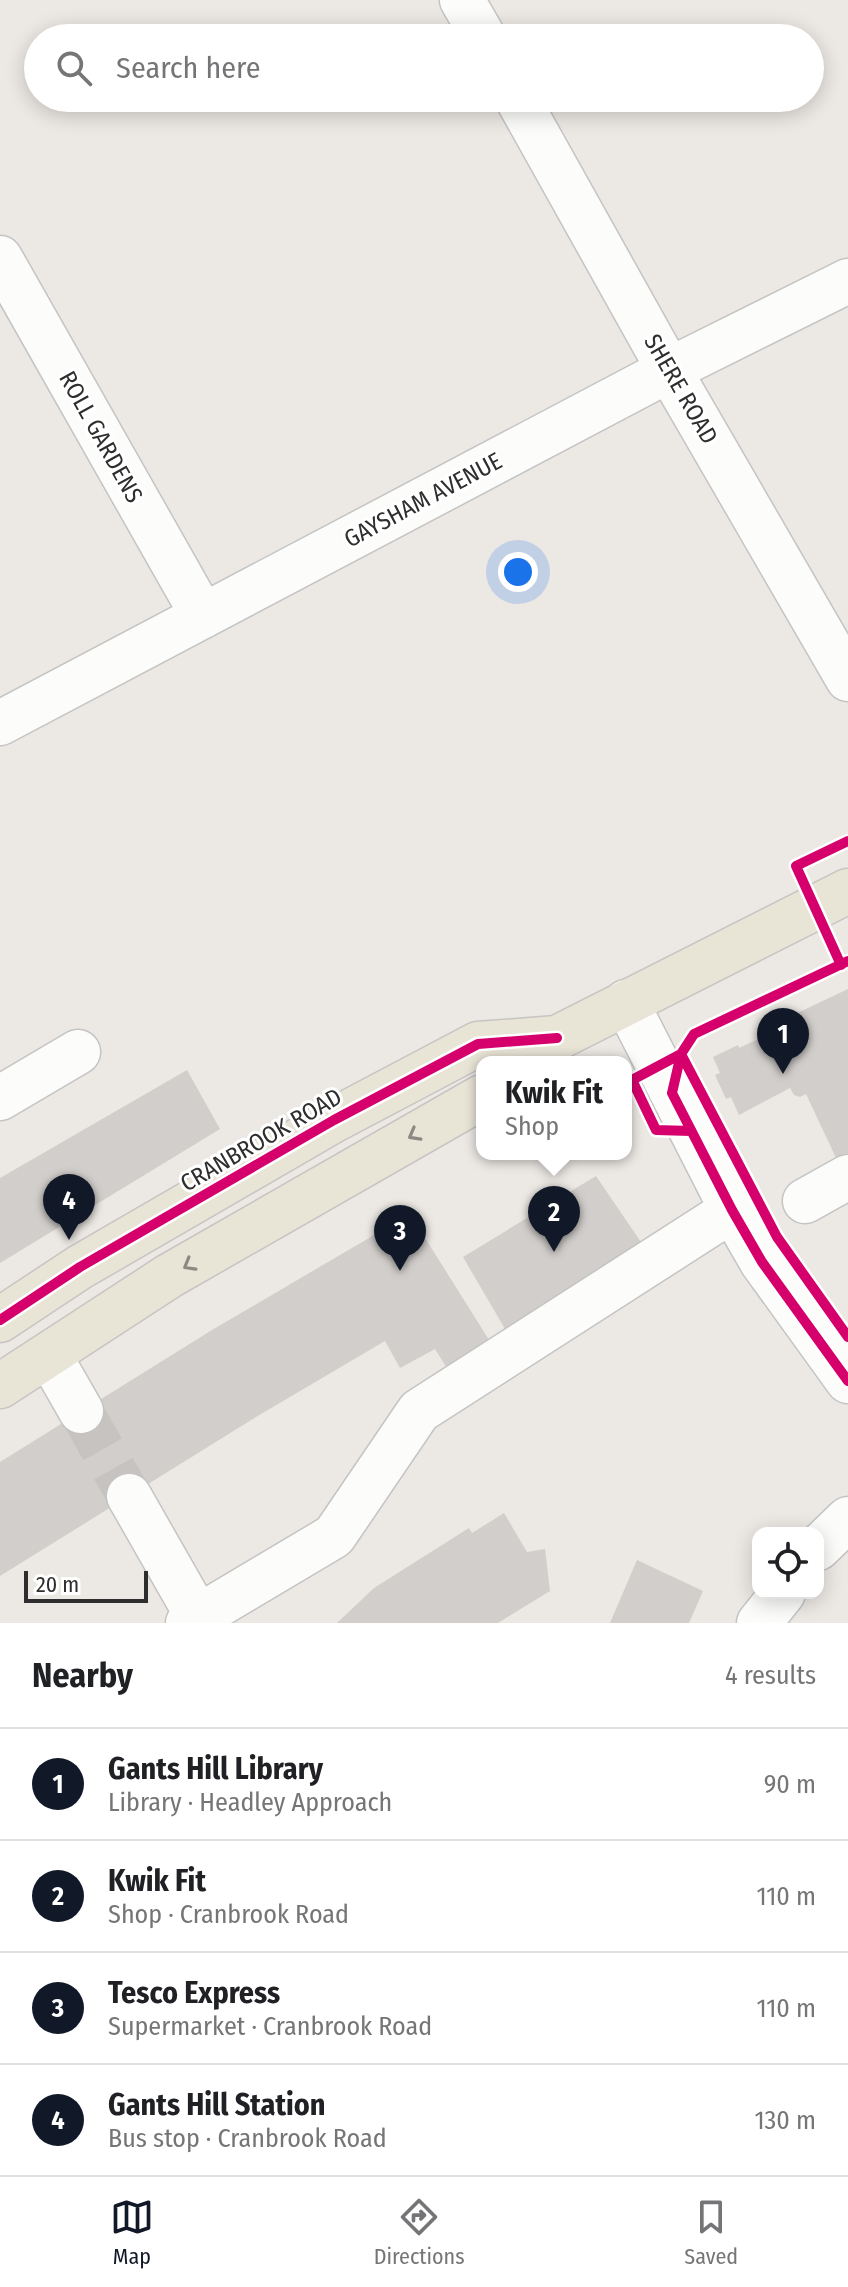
<!DOCTYPE html>
<html lang="en">
<head>
<meta charset="utf-8">
<style>
	:root { --surface:#fff; --page:#f2f2f2; --text:#202124; --muted:#757577; --line:#e0e0e0; --accent:#111827 }
	body { margin:0; font-family:"Fira Sans Condensed",sans-serif; background:var(--page); color:var(--text) }
	.controls { position:absolute; right:24px; bottom:24px; display:grid; overflow:hidden; border-radius:16px; box-shadow:0 4px 20px #0003 }
	.controls button { width:72px; height:72px; display:grid; place-items:center; padding:0; border:0; border-bottom:2px solid var(--line); background:var(--surface); color:var(--text); font:40px sans-serif }
	.scale { position:absolute; left:24px; bottom:20px; width:124px; box-sizing:border-box; padding-left:8px; border:4px solid #2e2e2e; border-top:0; font-size:22px; line-height:28px; white-space:nowrap; color:#2e2e2e; -webkit-text-stroke:6px #fff; paint-order:stroke }
	.you { position:absolute; left:518px; top:572px; width:28px; height:28px; margin:-20px; border:6px solid #fff; border-radius:50%; background:#1a73e8; box-shadow:0 0 0 12px #1a73e833 }
	.badge { display:grid; place-items:center; width:52px; height:52px; border-radius:50%; background:var(--accent); color:#fff; font-size:26px; font-weight:700 }
	.pin { position:absolute; translate:-50% -66px; filter:drop-shadow(0 2px 4px #0008) }
	.pin::after { content:''; position:absolute; top:42px; width:28px; height:24px; background:inherit; clip-path:polygon(0 0,100% 0,50% 100%) }
	.popup { position:absolute; left:476px; top:1056px; width:156px; height:104px; box-sizing:border-box; display:grid; place-content:center; border-radius:16px; background:var(--surface); filter:drop-shadow(0 2px 6px #0005); font-size:26px; white-space:nowrap; color:var(--muted) }
	.popup b { font-size:30px; color:var(--text) }
	.popup::after { content:''; position:absolute; left:50%; top:100%; margin-left:-16px; border:16px solid transparent; border-top-color:var(--surface) }
	.list { margin:0; padding:0; list-style:none }
	h2 { display:flex; justify-content:space-between; align-items:center; height:104px; margin:0; padding:0 32px; font-size:34px }
	h2 small { font-size:26px; font-weight:400; color:var(--muted) }
	.list li { display:grid; grid-template-columns:52px 1fr auto; gap:24px; align-items:center; box-sizing:border-box; height:112px; padding:0 32px; border-top:2px solid var(--line) }
	.list b { display:block; font-size:30px; white-space:nowrap }
	.list p { margin:0; font-size:26px; white-space:nowrap; color:var(--muted) }
	.list em { font-size:26px; font-style:normal; color:var(--muted) }
	.icon { flex:none; width:44px; height:44px; fill:none; stroke:currentColor; stroke-width:2; stroke-linecap:round; stroke-linejoin:round }
	.map { position:relative; flex:none; width:848px; height:1623px; overflow:hidden }
	.search { position:absolute; background:var(--surface); box-shadow:0 4px 20px #0003; left:24px; right:24px; top:24px; height:88px; display:flex; align-items:center; gap:20px; box-sizing:border-box; padding:0 28px; border-radius:44px; color:var(--muted); font-size:30px }
	.sheet { height:552px; background:var(--surface) }
	nav { display:flex; justify-content:space-around; align-items:center; box-sizing:border-box; height:112px; border-top:2px solid var(--line); background:var(--surface); font-size:22px; color:var(--muted) }
	nav a { display:grid; justify-items:center; gap:4px }
	nav .on { color:var(--accent) }
	.map>svg:first-child { display:block }
</style>
</head>
<body>
<div class="map">
<svg width="848" height="1623" viewBox="0 0 848 1623">
	<rect width="100%" height="100%" fill="#ece8e4"/>
	<path fill="#d1cecb" d="M848,989V1155L837,1160L806,1094L800,1097L794,1095L790,1088L739,1115L731,1097L726,1099L715,1075L720,1073L713,1057L738,1045L739,1048L796,1021L793,1015Z
		M187,1070L220,1129L0,1263V1178Z
		M596,1176L645,1248L508,1334L463,1257Z
		M410,1214L491,1343L447,1368L435,1349L400,1368L385,1341L261,1414L0,1576V1462L212,1330Z
		M504,1513L527,1552L545,1549L550,1591L498,1623H337L374,1588L469,1528L472,1533Z
		M637,1560L703,1591L689,1623H610Z"/>
	<g fill="none" stroke-linecap="round" stroke-linejoin="round">
		<path stroke="#c6c3c0" stroke-width="44" stroke-dasharray="44 22" stroke-linecap="butt" d="M81,1411L129,1496"/>
		<g stroke="#c5c4c5" stroke-width="47">
			<path id="minor" d="M462,0L484,38
				M517,98L669,370L848,679
				M0,258L203,616
				M0,723L669,370L848,281
				M626,1002L732,1210L762,1262L848,1381
				M0,1098L78,1052
				M805,1201L848,1177
				M49,1355L81,1411
				M129,1496L198,1617
				M818,1548L848,1519
				M188,1623L334,1536L419,1411L732,1210
				M759,1623L783,1593"/>
		</g>
		<g stroke="#c6c5c4" stroke-width="47">
			<path id="major" d="M536,1056L557,1038L848,891
				M0,1320L80,1267L334,1120L478,1044L557,1038
				M0,1386L169,1276L482,1097"/>
		</g>
		<use href="#minor" stroke="#fcfcfb" stroke-width="44"/>
		<use href="#major" stroke="#e8e4d6" stroke-width="44"/>
		<g stroke="#fff" stroke-width="15">
			<path id="cycleway" d="M848,961L694,1034L681,1054L672,1093L732,1210L762,1262L848,1381
				M841,965L796,866L848,841
				M681,1054L777,1237L848,1337
				M681,1054L632,1080L656,1130L691,1131
				M0,1320L80,1267L334,1120L478,1044L557,1038"/>
		</g>
		<use href="#cycleway" stroke="#d6006c" stroke-width="10"/>
	</g>
	<defs><path id="oneway-chevron" d="M-2-3.5L2.5 0L-2 3.5" fill="none" stroke-width="1.6" stroke-linecap="round" stroke-linejoin="round" transform="scale(2)"/></defs>
	<g stroke="#8b8982">
		<use href="#oneway-chevron" transform="translate(414 1135) rotate(151)"/>
		<use href="#oneway-chevron" transform="translate(189 1265) rotate(150)"/>
	</g>
	<g text-anchor="middle" stroke-width="6" stroke-linejoin="round" paint-order="stroke">
		<g font-size="24" fill="#2e2e2e" stroke="#fff">
			<text transform="translate(681 389) rotate(60)" y="8">SHERE ROAD</text>
			<text transform="translate(101 437) rotate(61)" y="8">ROLL GARDENS</text>
			<text transform="translate(423 500) rotate(-28)" y="8">GAYSHAM AVENUE</text>
			<text transform="translate(261 1140) rotate(-30)" y="8">CRANBROOK ROAD</text>
		</g>
	</g>
</svg>
<div class="controls">
<button><svg class="icon" aria-label="locate" viewBox="0 0 24 24"><circle cx="12" cy="12" r="6"/><path d="M12 2v4M12 18v4M2 12h4M18 12h4"/></svg></button>
</div>
<div class="scale">20 m</div>
<div class="you"></div>
<div class="pin badge" style="left:783px;top:1074px">1</div>
<div class="pin badge" style="left:554px;top:1252px">2</div>
<div class="popup"><b>Kwik Fit</b>Shop</div>
<div class="pin badge" style="left:400px;top:1271px">3</div>
<div class="pin badge" style="left:69px;top:1240px">4</div>
<div class="search"><svg class="icon" aria-label="search" viewBox="0 0 24 24"><circle cx="10" cy="10" r="6"/><path d="M15 15l6 6"/></svg>Search here</div>
</div>
<section class="sheet">
<h2>Nearby<small>4 results</small></h2>
<ul class="list">
<li><span class="badge">1</span><div><b>Gants Hill Library</b><p>Library · Headley Approach</p></div><em>90 m</em></li>
<li><span class="badge">2</span><div><b>Kwik Fit</b><p>Shop · Cranbrook Road</p></div><em>110 m</em></li>
<li><span class="badge">3</span><div><b>Tesco Express</b><p>Supermarket · Cranbrook Road</p></div><em>110 m</em></li>
<li><span class="badge">4</span><div><b>Gants Hill Station</b><p>Bus stop · Cranbrook Road</p></div><em>130 m</em></li>
</ul>
</section>
<nav>
<a class="on"><svg class="icon" aria-label="map" viewBox="0 0 24 24"><path d="M3 6l6-2 6 2 6-2v14l-6 2-6-2-6 2zM9 4v14M15 6v14"/></svg>Map</a>
<a><svg class="icon" aria-label="directions" viewBox="0 0 24 24"><path d="M12 3l9 9-9 9-9-9zM9 14v-3h6M13 9l2 2-2 2"/></svg>Directions</a>
<a><svg class="icon" aria-label="saved" viewBox="0 0 24 24"><path d="M7 4h10v16l-5-4-5 4z"/></svg>Saved</a>
</nav>
</body>
</html>
